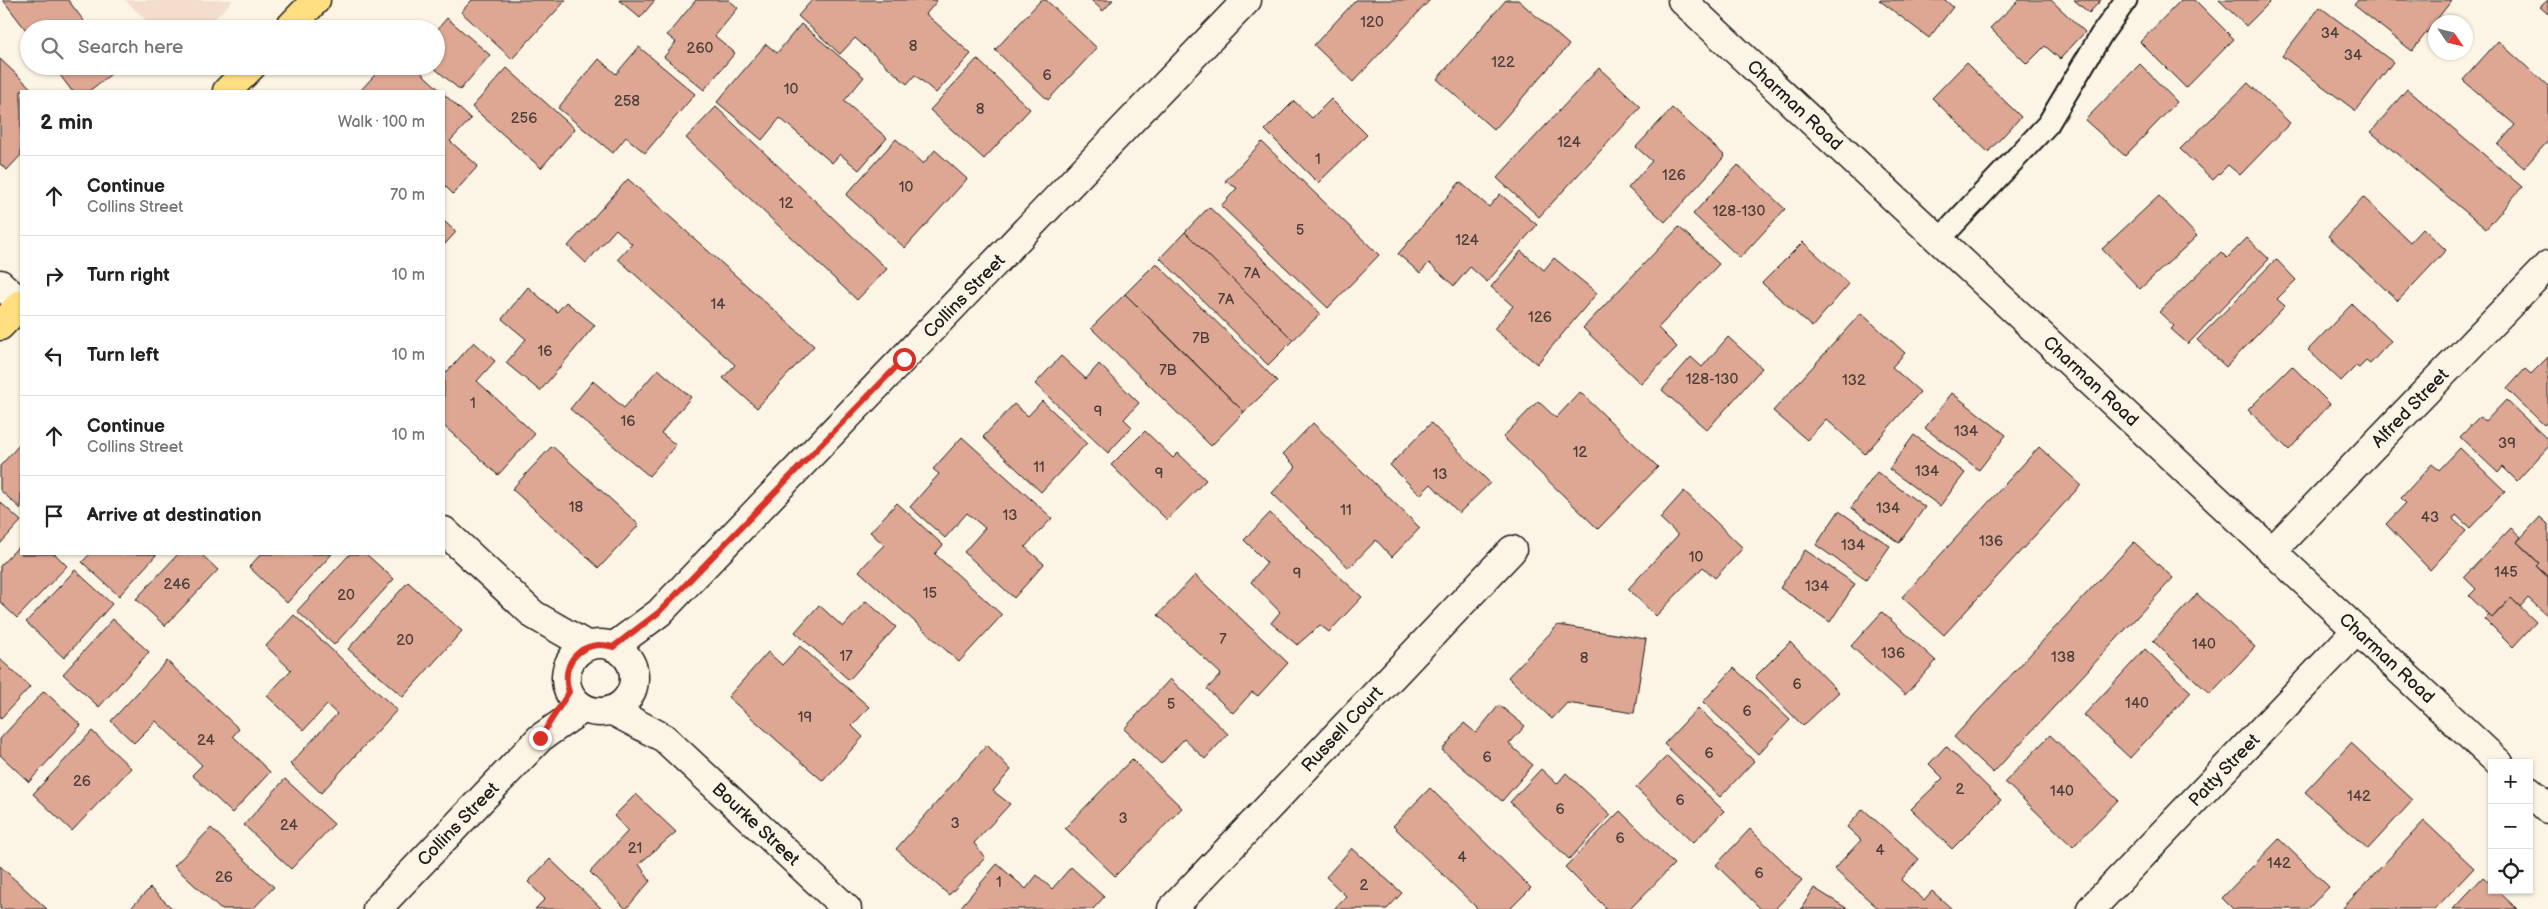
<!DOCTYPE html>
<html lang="en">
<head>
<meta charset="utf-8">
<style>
	:root { --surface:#fff; --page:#f2f2f2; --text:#202124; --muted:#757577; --line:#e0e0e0 }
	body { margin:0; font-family:"Balsamiq Sans",sans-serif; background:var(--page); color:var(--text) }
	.controls { position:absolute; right:15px; bottom:15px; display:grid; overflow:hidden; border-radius:0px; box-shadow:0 1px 4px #0004 }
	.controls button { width:45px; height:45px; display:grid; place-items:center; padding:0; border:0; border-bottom:1px solid var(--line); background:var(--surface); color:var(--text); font:25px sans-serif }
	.compass { position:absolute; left:2428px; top:15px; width:45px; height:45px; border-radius:50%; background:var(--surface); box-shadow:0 1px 4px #0004; rotate:125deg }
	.stop { position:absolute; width:15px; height:15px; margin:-11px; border:4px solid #d93025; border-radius:50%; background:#fff }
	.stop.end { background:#d93025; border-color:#fff; box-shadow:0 1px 5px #0008 }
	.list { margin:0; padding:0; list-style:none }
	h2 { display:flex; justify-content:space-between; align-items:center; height:65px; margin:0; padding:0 20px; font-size:21px }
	h2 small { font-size:16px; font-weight:400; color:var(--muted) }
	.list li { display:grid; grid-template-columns:32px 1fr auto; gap:15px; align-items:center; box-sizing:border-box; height:80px; padding:0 20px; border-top:1px solid var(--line) }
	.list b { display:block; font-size:19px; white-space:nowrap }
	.list p { margin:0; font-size:16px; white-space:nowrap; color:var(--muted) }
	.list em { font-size:16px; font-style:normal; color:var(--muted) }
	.icon { flex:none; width:28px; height:28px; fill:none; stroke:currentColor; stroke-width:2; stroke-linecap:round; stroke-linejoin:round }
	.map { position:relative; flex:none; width:2548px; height:909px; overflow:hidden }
	.search { position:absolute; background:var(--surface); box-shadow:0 1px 4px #0004; left:20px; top:20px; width:425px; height:55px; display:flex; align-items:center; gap:12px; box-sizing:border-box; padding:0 18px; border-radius:28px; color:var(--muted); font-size:19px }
	.panel { position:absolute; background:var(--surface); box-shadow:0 1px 4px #0004; left:20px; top:90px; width:425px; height:465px; border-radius:0px }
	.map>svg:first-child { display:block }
</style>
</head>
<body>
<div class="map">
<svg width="2548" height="909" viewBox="0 0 2548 909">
	<rect width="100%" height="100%" fill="#fcf5e5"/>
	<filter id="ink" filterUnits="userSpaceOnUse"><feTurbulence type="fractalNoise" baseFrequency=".02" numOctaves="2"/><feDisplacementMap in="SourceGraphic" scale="10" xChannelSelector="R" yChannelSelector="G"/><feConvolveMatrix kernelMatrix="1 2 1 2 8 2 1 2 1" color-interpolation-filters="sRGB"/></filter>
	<g filter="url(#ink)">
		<path fill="#f3decd" d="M125,0H233L205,29H155Z"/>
		<path fill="#dda794" stroke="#1c1c1c" d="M3,0H68L90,29H29V34Z
			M472,0H566L512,59L461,12Z
			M619,0H655L640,18Z
			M696,0H729L738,8L715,36L735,53L704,90L664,57L676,42L667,35Z
			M812,0H936L937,1L926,14L971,54L936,93L915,75L907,84L855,38L840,54L798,16Z
			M1041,0H1046L1097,48L1048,100L995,50Z
			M1091,0H1113L1103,11Z
			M1356,0H1430L1353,82L1314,45Z
			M1506,0H1518L1569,45L1494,130L1437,79Z
			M1879,0H1945L1953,7L1929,38Z
			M2019,0H2051L2085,32L2060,59L2045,46L2027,64L1990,28Z
			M2074,0H2101L2089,13Z
			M2181,0H2195L2234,39L2186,88L2140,42Z
			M2219,0H2272L2246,26Z
			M2358,0H2452L2412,51L2354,5Z
			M2548,0V14L2540,7Z
			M2320,7L2393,62L2356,111L2282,56Z
			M447,18L490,55L460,90L432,66H436V31Z
			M801,24L864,77L844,101L887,138L859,170L840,154L832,163L780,118L762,140L717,102L766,44L777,53Z
			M2498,41L2548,86V141L2524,168L2498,145L2515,125L2463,80Z
			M639,47L695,94L645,153L626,137L613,153L558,108L599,59L616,74Z
			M0,59L34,91H21V155L7,170L0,164Z
			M977,59L1030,109L984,159L930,110Z
			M1966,63L2021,117L1988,152L1932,98Z
			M2140,64L2177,102L2125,156L2085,120Z
			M53,66H118L119,68L89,91H72Z
			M383,66H414L441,91H360Z
			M507,68L575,129L541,168L472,107Z
			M1599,68L1641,107L1539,217L1497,178Z
			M2248,83L2290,123L2240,175L2228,165L2213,180L2180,149Z
			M2407,89L2522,187L2486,229L2371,132Z
			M444,94L471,119L450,141L478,166L453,194L444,185Z
			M1331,99L1367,135L1318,183L1265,130L1294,101L1312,118Z
			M716,107L887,269L857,300L686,138Z
			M1672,108L1725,156L1665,222L1628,188L1652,161L1636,147Z
			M896,139L923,164L935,150L967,179L905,248L846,195Z
			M1262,142L1379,255L1328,308L1221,206L1237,188L1225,181Z
			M1738,165L1785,209L1740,258L1693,214Z
			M628,179L814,346L757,408L723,378L735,365L618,259L632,244L616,229L586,263L568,246Z
			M1460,182L1489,207L1500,194L1537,225L1487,282L1470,267L1454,286L1429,263L1420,273L1398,254Z
			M2159,196L2197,236L2140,289L2102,249Z
			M2363,197L2410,242L2423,228L2446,250L2398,301L2328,236Z
			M1209,207L1320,314L1293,340L1185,232Z
			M444,221L456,232L444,245Z
			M1679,227L1719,264L1658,328L1677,347L1641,384L1583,328Z
			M1185,232L1293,340L1268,365L1160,258Z
			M2247,238L2269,259L2188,344L2171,329L2174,326L2159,312L2221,252L2227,258Z
			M1803,242L1849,284L1812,327L1762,283Z
			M1521,251L1544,270L1554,258L1597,293L1537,364L1494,329L1513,306L1491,287Z
			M2276,259L2296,280L2277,299L2285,306L2226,367L2197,340Z
			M1156,263L1277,381L1244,412L1125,294Z
			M528,287L557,312L566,302L595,325L540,391L506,363L526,339L502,319Z
			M1125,294L1244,412L1211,446L1091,328Z
			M2352,304L2391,341L2370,364L2366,361L2359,368L2356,366L2341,381L2308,350Z
			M1861,313L1905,353L1892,367L1920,392L1865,454L1826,419L1807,440L1773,411Z
			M1728,337L1762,368L1707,430L1662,390L1691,357L1702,367Z
			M474,342L495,361L477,381L535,434L498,475L444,426V375Z
			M1061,356L1086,379L1099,364L1139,403L1124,419L1132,427L1108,453L1035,384Z
			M2548,357V421L2544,425L2507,389L2525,369L2531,374Z
			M2292,366L2330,404L2289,450L2248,410Z
			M658,369L691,397L661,433L676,445L649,476L570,409L593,381L624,408Z
			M1580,392L1658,467L1598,529L1503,437L1538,401L1556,418Z
			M1952,393L2006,435L1979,470L1925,428Z
			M2506,400L2548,440V447L2517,481L2503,467L2498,473L2460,437L2479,417L2485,422Z
			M1042,401L1087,443L1041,492L983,437L1014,404L1028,416Z
			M1313,423L1420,528L1392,557L1376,540L1349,568L1272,493L1296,467L1283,454Z
			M1431,423L1490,483L1459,513L1431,484L1420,495L1390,465Z
			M1145,431L1173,458L1178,453L1206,480L1167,520L1111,465Z
			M1914,435L1965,473L1940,506L1889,469Z
			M962,437L1052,518L1025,547L1044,564L1014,598L964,552L985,528L967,513L945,538L910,507L939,474L933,469Z
			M21,443V509L0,490V466Z
			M552,446L639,525L599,568L512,489Z
			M2039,447L2081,485L1944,635L1902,597Z
			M2460,448L2505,491L2470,528L2456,515L2453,519L2466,531L2430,570L2386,524L2406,503L2401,498L2432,464L2439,470Z
			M1877,472L1925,507L1899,543L1851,508Z
			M1684,491L1743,548L1715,578L1703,567L1656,616L1628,589L1678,535L1660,518Z
			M0,502L21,521L0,544Z
			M897,503L943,545L935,554L1002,615L959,662L859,571L884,545L870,532Z
			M1839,511L1890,546L1866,580L1816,545Z
			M1270,513L1362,597L1329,632L1320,625L1297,645L1271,623L1280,612L1251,582L1267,563L1244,540Z
			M2540,517L2548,524V577L2536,566L2539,563L2517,542Z
			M2511,528L2521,537L2517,542L2539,563L2536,566L2548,577V616L2528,598L2520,607L2511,598L2492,618L2469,596L2476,589L2464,577Z
			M2134,542L2173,578L1993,773L1954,737Z
			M21,544V554H55L67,566L17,618L0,602V566Z
			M1805,550L1855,584L1830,622L1780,588Z
			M90,554H157L119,596L82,562Z
			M178,554H201L218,570L165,626L136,599Z
			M261,554H332L287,603L249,567Z
			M350,554H366L394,579L334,645L297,611Z
			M75,570L112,604L64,658L26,622Z
			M1195,575L1288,663L1258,696L1252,692L1233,713L1207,689L1221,674L1158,615Z
			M408,582L462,631L403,697L348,649Z
			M2197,594L2255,647L2210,694L2153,641Z
			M2511,598L2536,622L2513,647L2485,619L2489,615L2492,618Z
			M866,601L896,627L849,680L795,632L819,605L843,627Z
			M1882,612L1936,661L1905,695L1851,646Z
			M294,615L397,710L321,793L290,764L337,714L327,705L304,730L267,696L291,670L266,646Z
			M113,619L149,652L99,707L63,674Z
			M1558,625L1646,639L1634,713L1567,703L1552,719L1508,677Z
			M1790,642L1839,692L1803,726L1755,677Z
			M800,646L869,707L852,726L863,737L823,781L728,697L768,652L782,665Z
			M2145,649L2191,692L2130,758L2084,715Z
			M0,659L30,687L0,719Z
			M167,661L239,729L233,736L270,772L232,813L192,775L202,765L156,721L134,743L111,721Z
			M1734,668L1790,720L1758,754L1703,702Z
			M1170,679L1228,734L1205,759L1184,739L1161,764L1124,729Z
			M44,691L81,725L29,782L0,755V739Z
			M1499,705L1525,726L1509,744L1533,765L1502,801L1442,750L1464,723L1476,733Z
			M1698,708L1754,761L1720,797L1664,744Z
			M92,731L131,768L72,831L33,794Z
			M2050,735L2118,800L2073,847L2005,782Z
			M2351,743L2413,800L2368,849L2305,792Z
			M987,745L1011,770L993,791L1010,804L974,843L985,858L949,895L896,849Z
			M1946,746L2001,800L1952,849L1911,809L1943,778L1929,764Z
			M1667,756L1724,811L1693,843L1636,788Z
			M1132,759L1182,808L1115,876L1065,828Z
			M1541,769L1557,784L1566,773L1611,815L1569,859L1510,802Z
			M285,779L334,824L291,869L244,825Z
			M1430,788L1531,888L1510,909H1478L1393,826Z
			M636,794L676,832L639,864L650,881L626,909L590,872L628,831L614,816Z
			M1863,809L1919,859L1901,880L1924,900L1932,891L1952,909H1879L1834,869L1861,840L1847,827Z
			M1620,811L1674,864L1630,909H1607L1565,867Z
			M2424,821L2474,868L2435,909H2342Z
			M211,828L274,887L253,909H220L174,866Z
			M1750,829L1802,880L1775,909H1761L1716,865Z
			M2279,839L2329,887L2308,909H2233L2222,898Z
			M1352,848L1402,893L1387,909H1334L1346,896L1326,877Z
			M550,859L602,909H535L545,899L528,882Z
			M997,864L1026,889L1037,875L1052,889L1071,867L1104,897L1093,909H959Z
			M0,866L47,909H0Z
			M2483,877L2492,885V890H2497L2517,909H2453Z
			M150,888L173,909H130Z
			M1814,888L1848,909H1801Z"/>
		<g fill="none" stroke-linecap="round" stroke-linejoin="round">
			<g stroke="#1c1c1c" stroke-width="25">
				<path id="lane" d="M1939,240L2048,124L2101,35L2126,0"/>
			</g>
			<g stroke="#1c1c1c" stroke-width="31">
				<path id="street" d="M0,284L21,303
					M444,531L534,615L588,646
					M2272,551L2548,265
					M566 678a34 34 0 1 1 68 0a34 34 0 1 1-68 0Z
					M613,647L659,613L1247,0
					M611,710L664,738L847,909
					M377,909L540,738L584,708
					M1172,909L1512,550
					M2091,909L2357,630"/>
			</g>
			<g stroke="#1c1c1c" stroke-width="31">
				<path id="secondary" d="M1682,0L2499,763
					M2529,791L2548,809"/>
			</g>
			<g stroke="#1c1c1c" stroke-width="31">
				<path id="primary" d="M288,29L316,0
					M227,91L252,66
					M0,326L21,304"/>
			</g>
			<use href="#lane" stroke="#fcf5e5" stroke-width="21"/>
			<use href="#street" stroke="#fcf5e5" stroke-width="28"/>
			<use href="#secondary" stroke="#fcf5e5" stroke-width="28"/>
			<use href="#primary" stroke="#ffdf80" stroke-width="28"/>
		</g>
	</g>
	<g fill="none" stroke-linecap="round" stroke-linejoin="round" filter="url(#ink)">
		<path stroke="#d93025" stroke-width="6" d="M540,738L569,692C559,662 583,638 613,647L658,613L904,359"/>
	</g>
	<g text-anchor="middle" stroke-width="4.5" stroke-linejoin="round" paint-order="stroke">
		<g font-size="15" fill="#4c3f3a">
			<text x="1372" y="27">120</text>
			<text x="2330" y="38">34</text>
			<text x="913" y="51">8</text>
			<text x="700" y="53">260</text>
			<text x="2353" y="60">34</text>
			<text x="1503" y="67">122</text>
			<text x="1047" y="80">6</text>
			<text x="791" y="94">10</text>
			<text x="627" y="106">258</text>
			<text x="980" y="114">8</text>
			<text x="524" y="123">256</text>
			<text x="1569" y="147">124</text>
			<text x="1318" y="164">1</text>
			<text x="1674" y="180">126</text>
			<text x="906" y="192">10</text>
			<text x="786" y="208">12</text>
			<text x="1739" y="216">128-130</text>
			<text x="1300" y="235">5</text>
			<text x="1467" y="245">124</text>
			<text x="1252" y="278">7A</text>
			<text x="1226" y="304">7A</text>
			<text x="718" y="309">14</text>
			<text x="1540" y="322">126</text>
			<text x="1201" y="343">7B</text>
			<text x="545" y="356">16</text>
			<text x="1168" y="375">7B</text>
			<text x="1712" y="384">128-130</text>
			<text x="1854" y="385">132</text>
			<text x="473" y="408">1</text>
			<text x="1098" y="416">9</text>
			<text x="628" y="426">16</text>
			<text x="1966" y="436">134</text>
			<text x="2507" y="448">39</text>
			<text x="1580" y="457">12</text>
			<text x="1039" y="472">11</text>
			<text x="1927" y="476">134</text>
			<text x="1159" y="478">9</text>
			<text x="1440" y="479">13</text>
			<text x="576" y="512">18</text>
			<text x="1888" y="513">134</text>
			<text x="1346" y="515">11</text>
			<text x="1010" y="520">13</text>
			<text x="2430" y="522">43</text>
			<text x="1991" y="546">136</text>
			<text x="1853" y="550">134</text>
			<text x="1696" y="562">10</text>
			<text x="2506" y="577">145</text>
			<text x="1297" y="578">9</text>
			<text x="177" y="589">246</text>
			<text x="1817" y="591">134</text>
			<text x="930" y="598">15</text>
			<text x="346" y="600">20</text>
			<text x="1223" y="644">7</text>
			<text x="405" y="645">20</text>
			<text x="2204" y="649">140</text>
			<text x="1893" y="658">136</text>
			<text x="846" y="661">17</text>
			<text x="2063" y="662">138</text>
			<text x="1584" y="663">8</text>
			<text x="1797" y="689">6</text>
			<text x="2137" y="708">140</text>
			<text x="1171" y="709">5</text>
			<text x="1747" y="716">6</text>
			<text x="805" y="722">19</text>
			<text x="206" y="745">24</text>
			<text x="1709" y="758">6</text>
			<text x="1487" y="762">6</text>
			<text x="82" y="786">26</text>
			<text x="1960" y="794">2</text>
			<text x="2062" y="796">140</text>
			<text x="2359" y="801">142</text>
			<text x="1680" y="805">6</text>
			<text x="1560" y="814">6</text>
			<text x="1123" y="823">3</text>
			<text x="955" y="828">3</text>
			<text x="289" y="830">24</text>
			<text x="1620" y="843">6</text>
			<text x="635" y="853">21</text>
			<text x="1880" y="855">4</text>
			<text x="1462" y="862">4</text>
			<text x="2279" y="868">142</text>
			<text x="1759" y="878">6</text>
			<text x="224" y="882">26</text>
			<text x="999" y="887">1</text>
			<text x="1364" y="890">2</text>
		</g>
		<g font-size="18" fill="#1c1c1c" stroke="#fcf5e5">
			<text transform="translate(1795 105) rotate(43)" y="6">Charman Road</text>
			<text transform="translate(964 296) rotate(-46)" y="6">Collins Street</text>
			<text transform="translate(2091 381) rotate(43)" y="6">Charman Road</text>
			<text transform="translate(2410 408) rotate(-46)" y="6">Alfred Street</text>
			<text transform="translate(2387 658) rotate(43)" y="6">Charman Road</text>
			<text transform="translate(1342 729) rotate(-47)" y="6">Russell Court</text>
			<text transform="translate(2224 770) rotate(-46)" y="6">Patty Street</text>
			<text transform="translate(458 824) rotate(-46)" y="6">Collins Street</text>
			<text transform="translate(756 824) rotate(43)" y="6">Bourke Street</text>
		</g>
	</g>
</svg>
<div class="controls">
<button>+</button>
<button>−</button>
<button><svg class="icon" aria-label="locate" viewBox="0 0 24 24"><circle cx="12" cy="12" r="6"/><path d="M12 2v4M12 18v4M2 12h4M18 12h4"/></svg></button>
</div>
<svg class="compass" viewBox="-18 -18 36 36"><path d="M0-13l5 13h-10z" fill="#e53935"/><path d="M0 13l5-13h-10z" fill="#757577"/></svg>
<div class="stop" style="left:904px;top:359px"></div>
<div class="stop end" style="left:540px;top:738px"></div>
<div class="search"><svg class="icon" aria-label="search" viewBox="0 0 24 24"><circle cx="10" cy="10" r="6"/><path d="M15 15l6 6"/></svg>Search here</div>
<section class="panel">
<h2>2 min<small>Walk · 100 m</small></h2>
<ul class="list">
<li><svg class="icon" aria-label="ahead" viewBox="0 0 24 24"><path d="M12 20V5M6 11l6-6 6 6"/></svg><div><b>Continue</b><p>Collins Street</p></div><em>70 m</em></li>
<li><svg class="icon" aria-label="right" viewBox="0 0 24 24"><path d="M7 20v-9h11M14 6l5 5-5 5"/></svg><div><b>Turn right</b></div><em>10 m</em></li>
<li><svg class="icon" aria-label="left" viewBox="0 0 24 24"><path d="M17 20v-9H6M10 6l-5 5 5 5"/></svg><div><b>Turn left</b></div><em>10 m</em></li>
<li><svg class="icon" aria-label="ahead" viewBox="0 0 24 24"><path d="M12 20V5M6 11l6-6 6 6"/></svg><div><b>Continue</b><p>Collins Street</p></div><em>10 m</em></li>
<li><svg class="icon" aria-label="arrive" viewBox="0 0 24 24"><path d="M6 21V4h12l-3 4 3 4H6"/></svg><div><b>Arrive at destination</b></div></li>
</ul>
</section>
</div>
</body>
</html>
